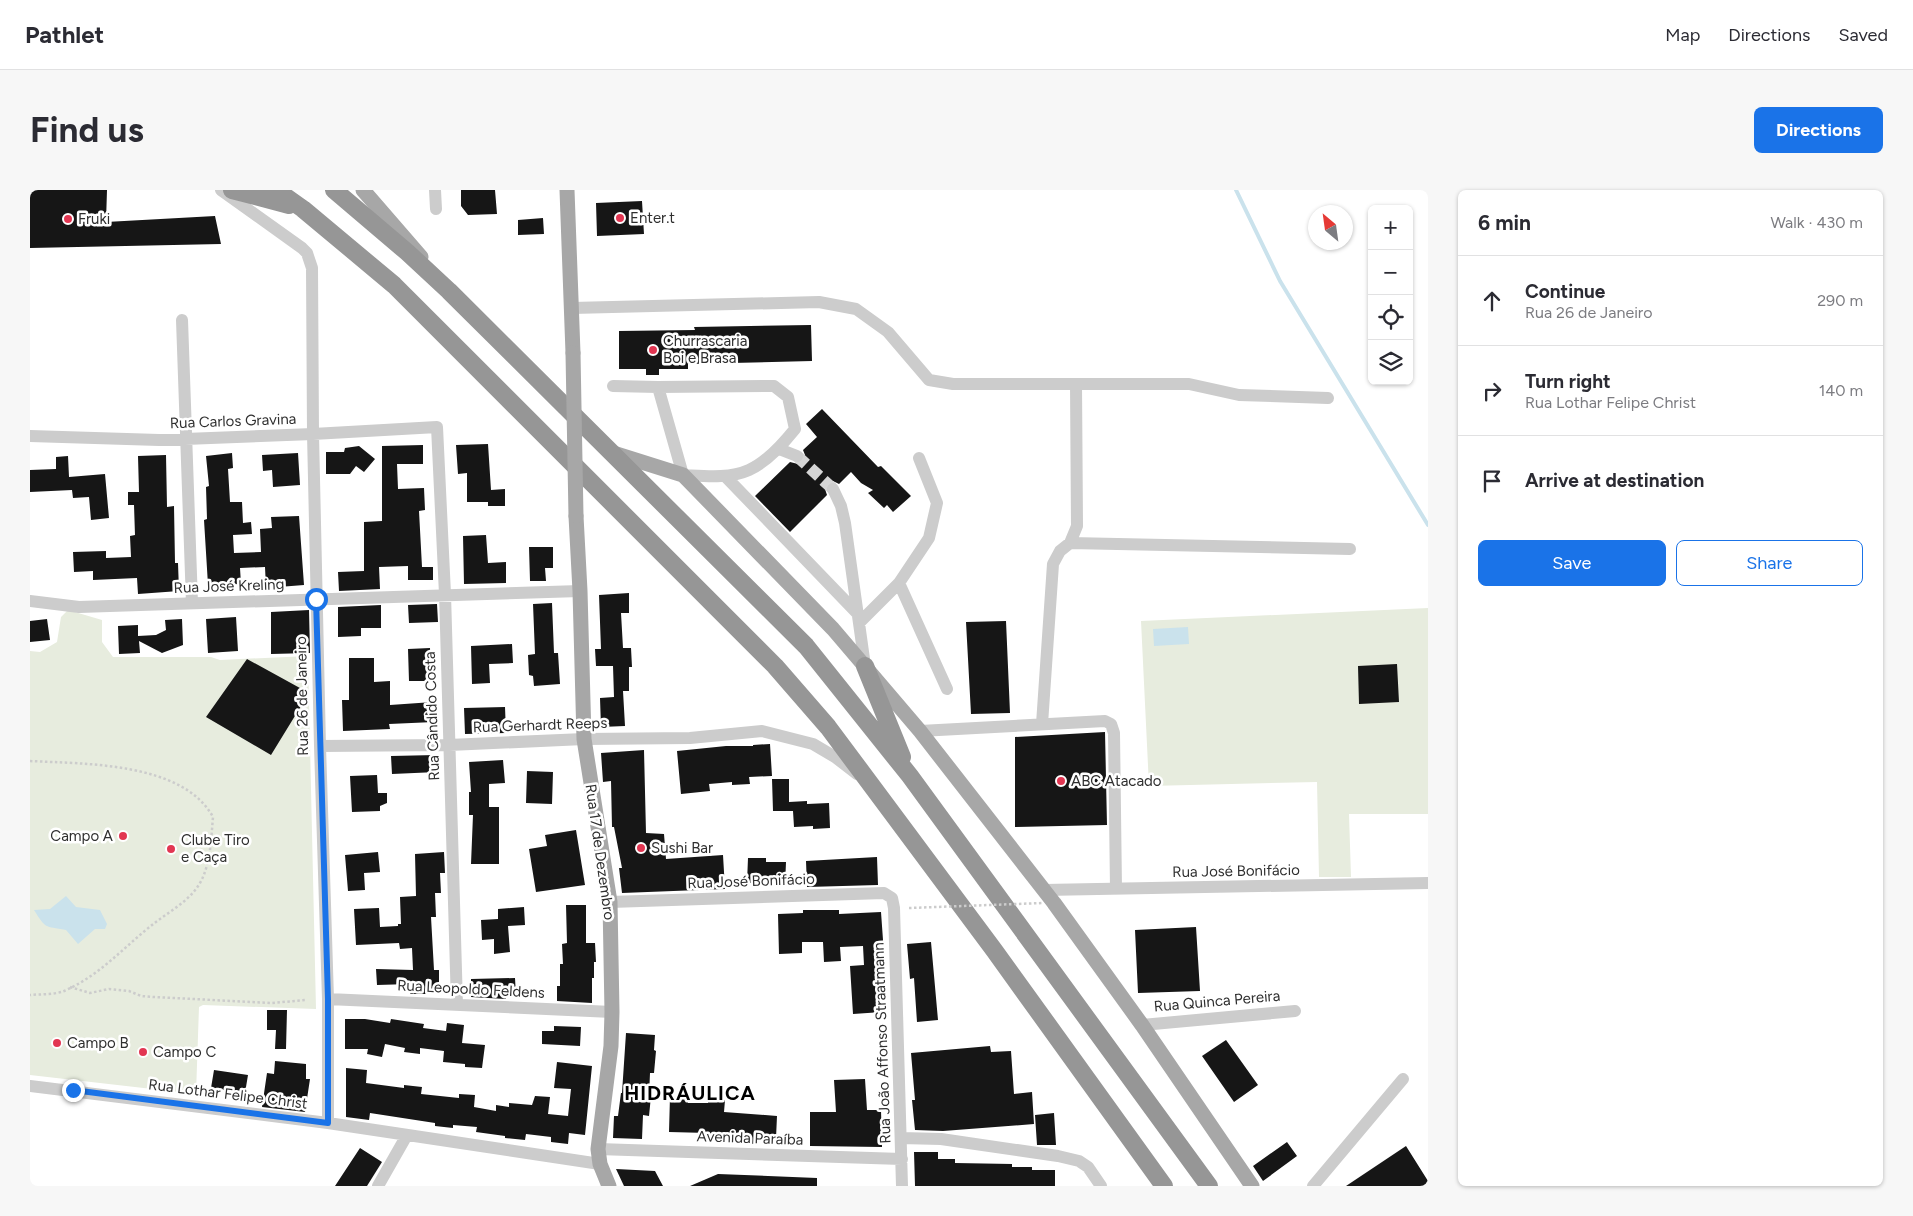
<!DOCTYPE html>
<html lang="en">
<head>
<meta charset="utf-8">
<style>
	:root { --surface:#fff; --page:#f7f7f7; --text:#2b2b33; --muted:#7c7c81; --line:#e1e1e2; --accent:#1a73e8 }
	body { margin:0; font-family:Figtree,sans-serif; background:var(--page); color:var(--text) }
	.controls { position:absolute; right:15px; top:15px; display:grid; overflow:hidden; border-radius:8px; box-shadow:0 1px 4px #0004 }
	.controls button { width:45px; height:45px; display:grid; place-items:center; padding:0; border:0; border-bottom:1px solid var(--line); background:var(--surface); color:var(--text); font:25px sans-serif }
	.compass { position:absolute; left:1278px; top:15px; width:45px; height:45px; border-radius:50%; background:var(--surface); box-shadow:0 1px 4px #0004; rotate:331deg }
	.stop { position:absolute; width:15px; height:15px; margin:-11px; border:4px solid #1a73e8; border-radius:50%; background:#fff }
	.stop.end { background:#1a73e8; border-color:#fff; box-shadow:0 1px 5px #0008 }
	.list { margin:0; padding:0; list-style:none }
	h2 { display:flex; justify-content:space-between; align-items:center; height:65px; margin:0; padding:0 20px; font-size:21px }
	h2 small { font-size:16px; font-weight:400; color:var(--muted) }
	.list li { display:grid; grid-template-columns:32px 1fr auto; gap:15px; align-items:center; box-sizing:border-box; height:90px; padding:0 20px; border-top:1px solid var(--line) }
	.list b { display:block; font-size:19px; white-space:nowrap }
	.list p { margin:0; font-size:16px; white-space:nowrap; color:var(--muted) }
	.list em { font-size:16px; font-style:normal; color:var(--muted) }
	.actions { display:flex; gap:10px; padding:15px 20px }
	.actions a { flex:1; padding:11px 0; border:1px solid var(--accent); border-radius:8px; text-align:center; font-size:18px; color:var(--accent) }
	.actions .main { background:var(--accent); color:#fff }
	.icon { flex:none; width:28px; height:28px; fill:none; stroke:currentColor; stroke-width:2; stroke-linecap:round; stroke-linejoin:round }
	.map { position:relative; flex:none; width:1398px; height:996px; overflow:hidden; border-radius:8px }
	header { display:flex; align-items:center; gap:30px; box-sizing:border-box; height:70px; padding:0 25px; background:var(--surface); border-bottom:1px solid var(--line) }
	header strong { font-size:24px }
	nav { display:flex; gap:28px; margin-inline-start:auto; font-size:18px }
	.intro { display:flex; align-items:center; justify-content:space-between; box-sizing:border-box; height:120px; padding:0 30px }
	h1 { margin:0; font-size:35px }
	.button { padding:12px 22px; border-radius:8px; background:var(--accent); color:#fff; font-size:18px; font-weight:700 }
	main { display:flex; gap:30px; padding:0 30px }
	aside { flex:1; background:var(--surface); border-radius:8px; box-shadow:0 1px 4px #0004 }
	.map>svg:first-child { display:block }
</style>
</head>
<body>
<header>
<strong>Pathlet</strong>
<nav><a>Map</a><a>Directions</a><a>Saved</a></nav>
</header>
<div class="intro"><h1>Find us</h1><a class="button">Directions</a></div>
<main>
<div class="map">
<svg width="1398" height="996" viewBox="0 0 1398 996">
	<rect width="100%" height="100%" fill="#fff"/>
	<path fill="#e7ecde" d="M1398,418V624H1319L1321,687H1289L1287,592L1119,596L1111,431Z
		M38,420L72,430V452L83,467H181L190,470L278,466L286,819L173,815L169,817L166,904L0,885V461L10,462L27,452L31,427Z"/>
	<path fill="#cae2ec" d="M1158,437L1159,454L1124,456L1123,439Z
		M36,706L46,717L70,720L77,734L75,739H65L48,754L36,740C14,736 16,739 4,720L20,719Z"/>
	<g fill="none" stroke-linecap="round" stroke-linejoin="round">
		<path stroke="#cae2ec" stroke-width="4" d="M1206,0L1250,91L1398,335"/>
	</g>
	<path fill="#161616" d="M0,0H77L76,32L185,26L191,54L0,58Z
		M431,0H465L467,24L438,25L431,16Z
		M612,11L614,44L567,46L566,13Z
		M513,28L514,44L488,45V30Z
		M781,135L782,171L658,174V179H629V185H616V179H589V141L665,140L664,137Z
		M792,219L848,277L851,276L881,306L863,322L857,315L854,318L838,303L843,300L831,293L821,282L809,294L803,291L797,294L795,299L797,305L760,342L725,306L760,272L768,274L772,272L775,265L773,260L787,247L776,234Z
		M458,254L461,300L475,299V316H458V312H437V283L428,284L426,255Z
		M393,255V274H367L368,299L394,298L395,320L389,321L392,377H403V390H378V376L349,377L350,399L309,401L308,382L334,381V332L352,331V256Z
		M329,256L345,269L334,282L326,276L320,284H296V262H314L315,258Z
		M202,263L203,278L198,279L200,312H212L213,333L221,332L222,344L203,345L204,363L231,362L230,339L242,338L241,327L269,326L274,395L236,398L235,377L210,378L211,394L178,395L174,330L177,329L176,297L179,296L176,266Z
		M268,263L270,295L243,297L242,280L233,281L232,265Z
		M136,265L137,317L144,316L145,373H148L149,401L108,404L107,388L63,390V381L44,382L43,362L76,361V368L101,367L100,346L105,345L104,315H98V302H109L108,266Z
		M38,266L39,287L75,284L79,328L61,330L59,307L43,308L42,300L0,302V280L26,279V267Z
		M456,345L458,373L476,372V393L434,394L433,346Z
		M499,357H523V378H515L516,391H500Z
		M599,403V423H591L593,458H601L602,477H599V501H593L595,536L571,537L570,508L584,507L583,476H566L565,459H571L569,405Z
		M522,413L524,463H528L530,494L504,496L503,486L499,485L498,465L505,464L503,414Z
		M407,414L408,432L379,433L378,415Z
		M351,415V438H331V446L308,447V417Z
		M279,420L280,463L241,464V422Z
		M206,427L208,461L178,463L176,429Z
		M17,429L20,450L0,452V431Z
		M152,429L153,455L132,463L109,451L110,463L89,464L88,436L108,435V446L126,445L136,440L135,430Z
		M976,431L980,523L941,524L936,432Z
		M482,454L483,473L459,474L460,493L442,494L441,456Z
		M400,458L401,491H379L378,459Z
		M319,468H344V492L360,491V515L403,512L404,532L359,534L360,539L313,541L312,510H319Z
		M217,469L279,503L241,565L176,527Z
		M1367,474L1369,512L1329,514L1328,476Z
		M475,517L476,543L435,544L434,518Z
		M1075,542L1077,635L985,637V547Z
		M740,554L742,586L719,587L720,594L702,595V592L679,594L680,601L651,604L647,561L696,556H723V555Z
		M614,560L616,643L634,644L636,669L693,665L695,699L592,703L589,678H592L584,637H582L581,591L573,592L571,563Z
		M406,565L407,582L362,584L361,566Z
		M473,570L475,593L459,594V617H469V674H441L443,625H439V602H441L439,572Z
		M497,581L523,582L522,614L496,613Z
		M347,585L348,603H357V613L350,616V621L322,622L320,586Z
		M742,589H759V612L777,611V614L799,613L800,638L783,639V636L764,637L763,621H743Z
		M546,640L555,695L506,702L499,659L517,656L515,645Z
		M348,662L350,682L334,683L335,700L318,701L315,665Z
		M414,662L415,683H410L411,703H405L406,727H401L404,780H409V804H380V794L347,795L346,779L383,780L382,758L370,759L369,753L326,755L324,719L349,718L350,737L368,736V734H371L370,707L386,706L385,664Z
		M847,667L848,695L777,697L776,671Z
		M718,668H736V672H756L755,696H738V693H717Z
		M536,715H556V753H565L566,772H564V788H562V813L527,811V796H530V774H533L532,754L537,753Z
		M494,717L495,735L478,736L480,762L464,764V749L452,750L451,730L468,729V719Z
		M773,720H809V724L851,722L854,764H848L852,822L823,824L820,776L834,775L833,756L810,757L811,771L794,772L793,752H772V763L749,764L748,724L773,723Z
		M1166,737L1170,801L1108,803L1105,740Z
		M901,752L908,830L887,832L884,788L880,789L877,754Z
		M485,788L486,806H476V809L441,807V789Z
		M237,820H257L256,859H245L246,840H237Z
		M315,829H335L360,833L361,829L394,834L393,838L416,841L417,833L434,835L432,853L455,855L452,878L435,877V874L413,872L414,861L390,858V864L374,862L375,858L355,854L352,867L337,864L338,859H315Z
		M524,836L551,837L550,856L512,854V841H524Z
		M596,843L625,845L624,860L626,861L624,883H620L619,906H621L619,926L613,925L612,949L583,948L584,926H588L591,903H592Z
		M1196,850L1228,895L1204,912L1172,866Z
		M960,856L961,862L981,861L984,904L1002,902L1004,934L913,941L885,940L882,910H885L881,863Z
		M245,871L276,874V889H280L275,922L232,917L237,883L244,884Z
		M527,872L562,876L555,945L539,943L538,954L521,952V947L496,944L495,950L475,948V946L446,942L447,937L423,935V938L405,936V933L340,923L339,930L316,927V878L337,880L336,893L374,898V895L392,897L391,904L429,908V904L445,905L444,917L466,921V915L479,917V913L502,915L505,906L520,907L518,924L538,926L541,899L524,898Z
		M184,880L218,885L215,903L181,898Z
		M835,889L837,920H851L852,957L780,956V922H806L804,890Z
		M640,906L658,907V913H678V910H695L694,922L747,926L746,948H727L726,954L697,951V949H678V943L639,942Z
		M1024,923L1026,955H1007L1005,925Z
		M1257,952L1267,966L1233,991L1223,976Z
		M1376,956L1398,991V996H1316Z
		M330,958L352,972L337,996H305Z
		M884,962H908V969H925V973L982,974V977H1002V980H1025V996H885Z
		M586,979L625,981L633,996H594Z
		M688,984L787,988V996H660Z"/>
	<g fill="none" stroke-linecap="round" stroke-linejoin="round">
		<path stroke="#d5d5d5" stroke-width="12" stroke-dasharray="12 6" stroke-linecap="butt" d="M767,266L803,299"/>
		<path stroke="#ccc" stroke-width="2.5" stroke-dasharray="2.5 2.5" stroke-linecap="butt" d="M0,571C55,574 153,572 183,627C181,649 181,673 170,693C159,712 138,722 122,735C93,758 69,786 34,801C24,805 10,804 0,805
			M40,797L60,803L79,799L99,801L111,806L123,807L242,813L276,810"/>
		<path stroke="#ccc" stroke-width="12" d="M191,0L272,58L277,63L282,78L283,244L290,556L298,809V933
			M405,0L406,19
			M542,118L789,112L826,119L858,142L899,190L923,194H1159L1209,205L1298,208
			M152,130L162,413
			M583,196L628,197L744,196L758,207L765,239C753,254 737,272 719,280C699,289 674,286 653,285L628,197
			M0,246L129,250L283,244L407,237L415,404L427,815
			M749,259L767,266
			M695,286L827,423
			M803,299L811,316L815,333L835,476
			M1040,353L1320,359
			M869,393L917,499
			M0,411L49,417L550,401
			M829,433L869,393L899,348L907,313L889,268
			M1012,534L1023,374L1030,361L1040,353L1047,336L1046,194
			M890,541L1075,531L1081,534L1084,543L1086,699
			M290,556L419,555L554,549L660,548L732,541L783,554L805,567L827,584
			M1014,700L1398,693
			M580,712L854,703L862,708L864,718L872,996
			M298,809L582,822
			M1112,835L1265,821
			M0,896L298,933L570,974
			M871,948L911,949L1028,966L1049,971L1058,977L1071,996
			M568,959L872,969
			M348,996L377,945
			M1283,996L1373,889"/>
		<path stroke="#a7a7a7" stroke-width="15" d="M333,0L391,67
			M537,0L543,163
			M580,262L653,285L803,439L890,541L1024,713L1112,835L1222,996
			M546,326L550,401L554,549L580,712L582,822L581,856L568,959L570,974L579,996"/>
		<path stroke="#969696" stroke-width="18" d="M202,0L259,15
			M246,0L273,19L364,95L745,476L798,537L964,760L1134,996
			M304,0L377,62L419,101L776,456L880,586L1179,996
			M835,476L872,567"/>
		<path stroke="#ccc" stroke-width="2.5" stroke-dasharray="2.5 2.5" stroke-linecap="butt" d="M879,718L1013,713"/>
		<path stroke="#a7a7a7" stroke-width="15" d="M543,163L546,326"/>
	</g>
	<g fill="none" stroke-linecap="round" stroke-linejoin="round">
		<path stroke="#1a73e8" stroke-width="6" d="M43,900L298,933V809L286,409"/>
	</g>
	<g fill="#e23652" stroke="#fff" stroke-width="2">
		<circle cx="590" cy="28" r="5"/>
		<circle cx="38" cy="29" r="5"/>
		<circle cx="623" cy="160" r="5"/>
		<circle cx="1031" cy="591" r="5"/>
		<circle cx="93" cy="646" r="5"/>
		<circle cx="611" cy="658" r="5"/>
		<circle cx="141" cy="659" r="5"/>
		<circle cx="27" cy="853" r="5"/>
		<circle cx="113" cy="862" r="5"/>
	</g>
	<g text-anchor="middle" stroke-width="5" stroke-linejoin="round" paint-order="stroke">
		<g font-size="15" fill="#2f2f2f" stroke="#fff" text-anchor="start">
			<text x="600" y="33">Enter.t</text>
			<text x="48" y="34">Fruki</text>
			<text x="633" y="156">Churrascaria<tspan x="633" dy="17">Boi e Brasa</tspan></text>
			<text x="1041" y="596">ABC Atacado</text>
			<text x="83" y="651" text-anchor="end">Campo A</text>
			<text x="151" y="655">Clube Tiro<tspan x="151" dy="17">e Caça</tspan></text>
			<text x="621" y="663">Sushi Bar</text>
			<text x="37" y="858">Campo B</text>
			<text x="123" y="867">Campo C</text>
		</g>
		<g font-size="15" fill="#2f2f2f" stroke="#fff">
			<text transform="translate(203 231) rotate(-2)" y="5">Rua Carlos Gravina</text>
			<text transform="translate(199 396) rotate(-2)" y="5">Rua José Kreling</text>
			<text transform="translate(272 506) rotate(-91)" y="5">Rua 26 de Janeiro</text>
			<text transform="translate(402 526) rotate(-92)" y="5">Rua Cândido Costa</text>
			<text transform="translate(510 535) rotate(-2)" y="5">Rua Gerhardt Reeps</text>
			<text transform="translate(570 662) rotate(82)" y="5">Rua 17 de Dezembro</text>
			<text transform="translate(1206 681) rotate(-1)" y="5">Rua José Bonifácio</text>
			<text transform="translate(721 691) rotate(-2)" y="5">Rua José Bonifácio</text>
			<text transform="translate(441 799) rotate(3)" y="5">Rua Leopoldo Feldens</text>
			<text transform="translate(1187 811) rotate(-5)" y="5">Rua Quinca Pereira</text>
			<text transform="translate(852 853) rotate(-92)" y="5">Rua João Affonso Straatmann</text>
			<text transform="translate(198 904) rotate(7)" y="5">Rua Lothar Felipe Christ</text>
			<text transform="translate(720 948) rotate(2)" y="5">Avenida Paraíba</text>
		</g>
		<g font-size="20" font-weight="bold" letter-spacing="1" fill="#000" stroke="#fff">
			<text x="660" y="910">HIDRÁULICA</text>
		</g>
	</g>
</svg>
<div class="controls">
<button>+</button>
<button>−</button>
<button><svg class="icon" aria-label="locate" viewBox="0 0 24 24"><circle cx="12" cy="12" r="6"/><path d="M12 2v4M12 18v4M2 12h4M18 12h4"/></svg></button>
<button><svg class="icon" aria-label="layers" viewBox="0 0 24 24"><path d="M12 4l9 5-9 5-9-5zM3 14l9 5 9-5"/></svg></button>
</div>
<svg class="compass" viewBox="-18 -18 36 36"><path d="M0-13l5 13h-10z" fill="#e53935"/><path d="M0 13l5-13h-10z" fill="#7c7c81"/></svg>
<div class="stop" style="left:286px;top:409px"></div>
<div class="stop end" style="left:43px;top:900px"></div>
</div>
<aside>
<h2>6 min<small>Walk · 430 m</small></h2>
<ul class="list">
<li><svg class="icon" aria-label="ahead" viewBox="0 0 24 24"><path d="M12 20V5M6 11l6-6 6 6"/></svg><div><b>Continue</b><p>Rua 26 de Janeiro</p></div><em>290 m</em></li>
<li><svg class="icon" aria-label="right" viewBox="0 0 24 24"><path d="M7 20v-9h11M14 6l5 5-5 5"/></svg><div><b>Turn right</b><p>Rua Lothar Felipe Christ</p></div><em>140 m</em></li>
<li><svg class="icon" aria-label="arrive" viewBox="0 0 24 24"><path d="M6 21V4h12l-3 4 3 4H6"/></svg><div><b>Arrive at destination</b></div></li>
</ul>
<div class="actions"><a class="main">Save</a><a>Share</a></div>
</aside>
</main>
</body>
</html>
